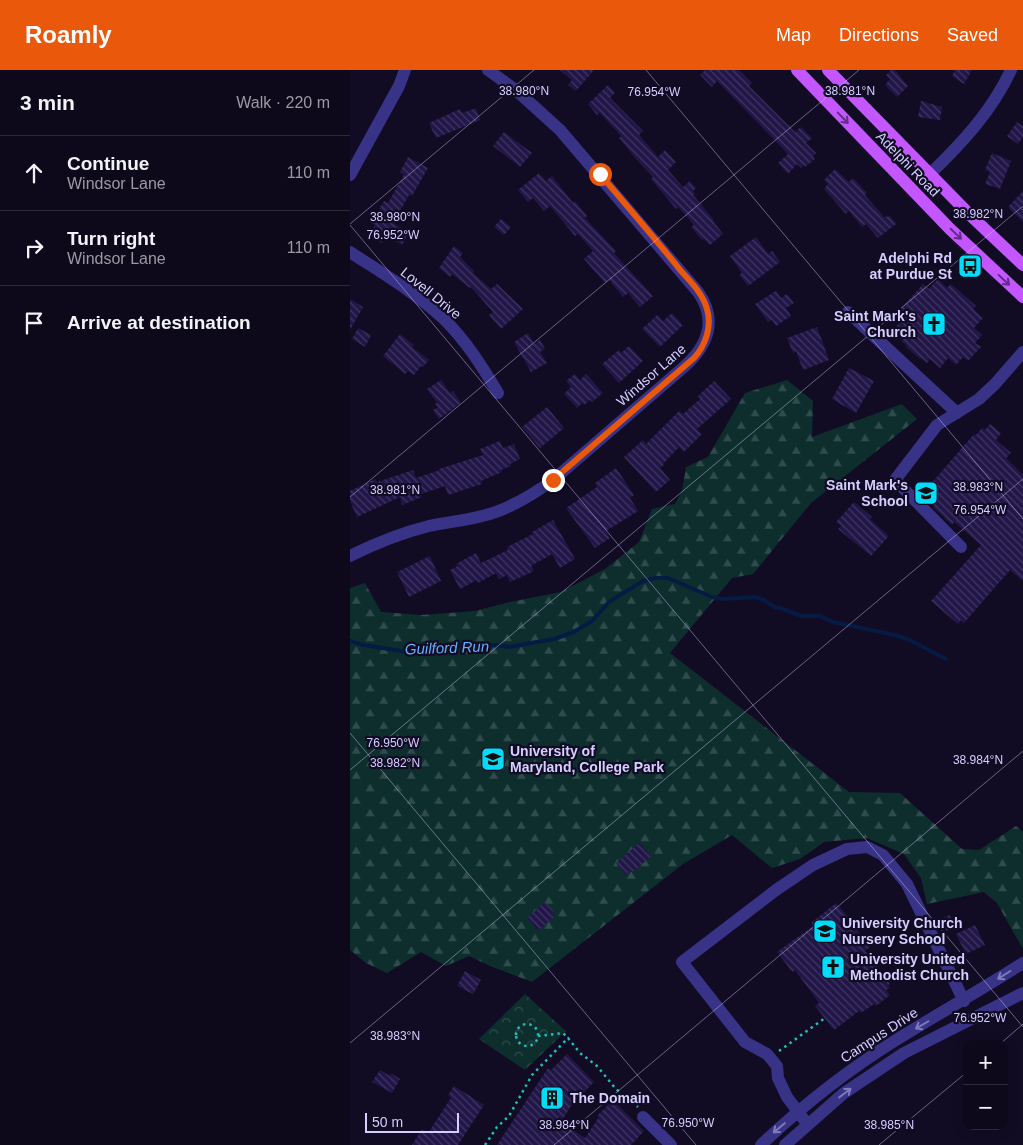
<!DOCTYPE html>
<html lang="en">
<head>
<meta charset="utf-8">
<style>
	:root { --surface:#0d091b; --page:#161224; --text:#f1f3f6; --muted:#9a9aa3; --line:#2d2a3a; --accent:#ea580c }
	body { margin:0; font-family:Arial,sans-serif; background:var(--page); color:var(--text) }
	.controls { position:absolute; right:15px; bottom:15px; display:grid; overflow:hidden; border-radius:10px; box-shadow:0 2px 12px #0003 }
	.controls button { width:45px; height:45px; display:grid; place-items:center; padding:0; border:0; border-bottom:1px solid var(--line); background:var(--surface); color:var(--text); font:25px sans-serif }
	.scale { position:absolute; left:15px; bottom:12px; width:94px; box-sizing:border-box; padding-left:5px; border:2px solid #d5cfff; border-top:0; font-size:14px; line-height:18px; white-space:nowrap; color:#d5cfff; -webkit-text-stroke:4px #110c24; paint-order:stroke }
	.stop { position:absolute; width:15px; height:15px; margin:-11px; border:4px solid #ea580c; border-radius:50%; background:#fff }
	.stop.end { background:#ea580c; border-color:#fff; box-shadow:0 1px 5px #0008 }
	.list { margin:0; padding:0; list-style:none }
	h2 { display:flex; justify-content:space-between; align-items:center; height:65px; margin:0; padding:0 20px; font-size:21px }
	h2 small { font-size:16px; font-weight:400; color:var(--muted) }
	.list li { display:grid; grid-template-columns:32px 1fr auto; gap:15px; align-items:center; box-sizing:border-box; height:75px; padding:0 20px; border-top:1px solid var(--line) }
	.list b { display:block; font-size:19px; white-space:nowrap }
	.list p { margin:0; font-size:16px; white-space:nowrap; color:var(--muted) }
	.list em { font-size:16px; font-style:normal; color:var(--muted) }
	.icon { flex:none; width:28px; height:28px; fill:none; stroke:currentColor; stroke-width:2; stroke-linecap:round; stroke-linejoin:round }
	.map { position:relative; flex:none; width:673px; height:1075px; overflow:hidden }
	header { display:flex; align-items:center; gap:30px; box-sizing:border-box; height:70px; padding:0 25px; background:var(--accent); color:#fff }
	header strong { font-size:24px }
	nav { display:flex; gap:28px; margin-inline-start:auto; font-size:18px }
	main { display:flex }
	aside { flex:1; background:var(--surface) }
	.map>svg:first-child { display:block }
</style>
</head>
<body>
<header>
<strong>Roamly</strong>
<nav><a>Map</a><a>Directions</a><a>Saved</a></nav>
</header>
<main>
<aside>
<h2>3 min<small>Walk · 220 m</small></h2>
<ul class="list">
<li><svg class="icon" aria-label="ahead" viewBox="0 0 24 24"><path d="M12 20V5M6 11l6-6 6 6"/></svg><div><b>Continue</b><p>Windsor Lane</p></div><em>110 m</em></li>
<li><svg class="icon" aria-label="right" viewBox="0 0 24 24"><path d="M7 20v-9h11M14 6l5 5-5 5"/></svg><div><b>Turn right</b><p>Windsor Lane</p></div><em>110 m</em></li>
<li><svg class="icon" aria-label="arrive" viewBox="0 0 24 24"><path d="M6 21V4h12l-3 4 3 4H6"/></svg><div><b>Arrive at destination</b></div></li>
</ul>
</aside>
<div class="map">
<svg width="673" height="1075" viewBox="0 0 673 1075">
	<defs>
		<pattern id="forest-firs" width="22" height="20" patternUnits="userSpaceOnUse" patternTransform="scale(1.25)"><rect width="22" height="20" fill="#0e2e2e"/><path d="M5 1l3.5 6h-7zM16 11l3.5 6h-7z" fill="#304b4d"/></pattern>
		<pattern id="park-crowns" width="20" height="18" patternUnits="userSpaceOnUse" patternTransform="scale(1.25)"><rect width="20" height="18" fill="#0e2e2e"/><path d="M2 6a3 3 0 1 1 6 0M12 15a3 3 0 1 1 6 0" fill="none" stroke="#304b4d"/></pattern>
		<pattern id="building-back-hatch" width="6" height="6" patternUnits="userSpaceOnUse" patternTransform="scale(1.25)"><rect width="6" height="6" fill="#211647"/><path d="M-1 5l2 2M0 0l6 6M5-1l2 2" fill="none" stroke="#403763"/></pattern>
	</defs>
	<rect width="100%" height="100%" fill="#110c24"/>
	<path fill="url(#forest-firs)" d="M437,310L463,331L462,367L552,334L567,349L461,433L403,504L382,508L320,583L499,722L550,723L612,779L629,780L666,756L673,762V879L647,833L634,822L577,834L571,808L554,784L517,768L474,772L450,789L422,798L382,765L333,794L182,912L140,896L119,886L96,896L71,882L37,903L16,893L0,880V518L15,513L31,542L71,545L125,541L160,532L211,522L255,499L289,472L302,439L325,434L332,421L336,397L358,387L395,323Z"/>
	<path fill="url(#park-crowns)" d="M175,924L216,961L175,1000L129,969Z"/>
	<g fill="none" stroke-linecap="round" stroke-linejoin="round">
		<path stroke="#051b44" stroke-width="4" d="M0,571L13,575L58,582H78L93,580L107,576L147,575L159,577L204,569L224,562L242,551L259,532L293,511L305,508H318L362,527L372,529L405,527L414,530L426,538H430L452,546H470L483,552L545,565L560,570L596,589"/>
	</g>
	<path fill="url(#building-back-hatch)" d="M210,0H244L226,21L218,15L222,10Z
		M355,0H389L402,13L399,16L445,62L451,57L462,68L456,73L466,83L463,87L465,89L455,97L454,95L451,98L447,94L438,104L428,93L438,84L367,11L362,17L350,5Z
		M541,0H545L558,16L547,27L535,15L540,9L536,5Z
		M605,0H622L614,14L602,6Z
		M258,15L265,23L260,28L293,61L289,65L308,87L315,80L326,92L318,100L333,117L340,111L346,118L343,121L345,124L343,125L364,150L363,151L373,164L360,175L354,169L352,170L341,157L344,155L328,137L326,139L301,109L303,107L286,89L269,68L271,66L250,43L247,45L238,34Z
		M571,31L592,37L590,50L568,47Z
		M126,38L130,50L86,68L79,53L110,39L112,43Z
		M667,52L673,56V67L668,74L657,66Z
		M154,62L182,83L170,97L143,76Z
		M642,83L661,91L650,119L635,114L640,102L635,100Z
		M58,87L78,98L62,126L59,125L43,153L59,162L52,175L36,166L32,173L19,165L25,155L21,153L34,131L38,133L54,105L50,102Z
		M485,99L499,112L503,108L517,123L515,125L534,147L540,146L546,154L528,168L516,154L512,157L499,141L496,144L474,119L478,114L474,110Z
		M189,103L196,111L202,106L223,133L225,131L237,146L235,148L266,181L264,183L303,226L290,237L278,223L273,227L259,210L255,213L234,189L243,181L228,164L225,166L200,136L194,141L183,128L178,132L168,120Z
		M673,121V152L658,137Z
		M151,149L161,157L154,165L144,157Z
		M406,167L418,184L422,181L430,192L398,216L389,205L392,203L380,186Z
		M104,176L113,183L110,187L124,201L123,203L141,219L147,214L173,239L151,259L139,245L143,242L121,217L120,218L102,204L100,207L89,198Z
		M588,209L597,218L601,214L626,236L623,239L633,248L624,258L632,265L625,273L631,277L618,291L613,287L606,295L598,288L590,298L580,289L577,293L571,288L570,289L556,277L557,276L551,271L554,267L545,258L553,249L547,243L573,214L579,219Z
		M426,221L431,228L437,224L444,233L436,238L441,246L426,256L422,250L418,252L405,234Z
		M0,229L13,237L0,260Z
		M322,243L333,255L310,277L292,259L307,245L313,251Z
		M467,257L479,290L453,300L446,281L443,283L437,268Z
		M8,258L21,265L15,277L2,269Z
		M178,263L184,274L190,270L195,279L190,282L197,293L181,302L164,272Z
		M50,264L64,275L62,277L79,290L73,297L71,296L64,305L58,301L55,304L33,286Z
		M279,276L293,291L269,313L252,294L269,280L271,283Z
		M499,298L524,311L506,343L482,329Z
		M225,304L230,310L236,304L253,323L242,332L240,330L234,335L232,333L227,338L214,324L221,317L216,311Z
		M91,310L100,323L103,321L111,333L89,349L83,340L88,337L85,334L87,333L77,319Z
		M364,311L381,329L347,359L352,364L334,382L329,377L313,394L314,395L310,398L320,410L306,422L274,387L293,370L296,374L329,341L333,344L350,329L348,326Z
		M197,337L214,358L190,378L172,357Z
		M640,354L651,363L646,370L661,383L656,388L673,405V511L660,500L614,553L611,550L608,554L581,531L631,475L604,452L602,455L583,437L584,435L572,424L624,364L626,365L632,358L635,360Z
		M150,371L153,378L164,374L170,389L160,394L161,396L151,400L152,402L131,411L132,414L98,425L95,416L71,424L72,427L52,435L50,427L7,447L0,431V421L25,409L27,412L63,400L66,408L90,400L89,399L133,385L130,379Z
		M266,398L284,425L280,428L288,441L256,461L260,468L245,478L216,438L247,417L245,413Z
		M504,432L522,447L520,449L539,466L521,486L488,459L491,456L486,452Z
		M203,450L225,489L210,498L202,484L181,496L184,501L160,512L157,505L149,509L146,503L128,513L127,510L110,519L100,500L108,496L106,494L126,483L131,493L158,480L157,477L183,464L182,462Z
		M80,486L91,511L59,527L47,502Z
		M290,772L301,787L282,802L280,801L275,805L266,793Z
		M195,832L204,842L202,843L205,846L188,861L177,848Z
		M486,833L502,851L501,852L520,877L515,881L540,914L538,915L540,918L536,920L540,925L526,936L524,934L511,943L509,941L484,960L465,936L469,933L445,900L443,902L440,899L427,882L463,856L461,853Z
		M600,845L605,857L596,861L590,849Z
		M625,855L635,875L616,884L606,864Z
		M115,901L131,910L123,924L107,916Z
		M217,984L244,1012L230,1026L228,1025L211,1052L235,1068L249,1047L247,1046L263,1030L294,1061L281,1075H147L198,998L201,1000Z
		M30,1000L40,1006L41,1003L50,1009L42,1023L22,1012Z
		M104,1016L134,1035L108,1075H62L72,1059L78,1063L101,1028L98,1025Z"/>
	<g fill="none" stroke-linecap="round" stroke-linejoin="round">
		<path stroke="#23beb8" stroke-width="2.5" stroke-dasharray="2.5 4" stroke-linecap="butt" d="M166 965a11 11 0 1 1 22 0a11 11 0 1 1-22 0Z
			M188,966L213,963L218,968
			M429,981L475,948
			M135,1075L147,1057L159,1046L182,1005L218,968L230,983L247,996L266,1019L288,1037"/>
		<path stroke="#383387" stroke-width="12" d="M580,104C612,73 642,41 661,0
			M0,105L49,16L55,0
			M0,182C32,203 66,223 94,249C116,271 132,296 148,323
			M498,242L607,343
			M611,477L545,410L587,355L629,329L645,314L673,282
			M0,486C26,473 51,463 79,456C96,452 114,451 132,446C158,440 181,426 203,410L335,296C358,275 368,250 348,222L210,60L167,21L138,0
			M293,1047L321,1075
			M458,1055L437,1027L428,1008L427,996L417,984L395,972L332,892L426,820L463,795L497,779L517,777L533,785L557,814L614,931
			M411,1075C452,1036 498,1000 546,970C588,944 631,920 673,893
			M435,1075L494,1023L554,983L673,923"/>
		<path stroke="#c356ff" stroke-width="12" d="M447,0L600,159L673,227
			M478,0L621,146L673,195"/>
	</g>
	<defs><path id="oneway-shaft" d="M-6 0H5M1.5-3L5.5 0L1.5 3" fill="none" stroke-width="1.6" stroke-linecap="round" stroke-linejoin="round" transform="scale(1.25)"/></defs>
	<g stroke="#612d87">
		<use href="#oneway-shaft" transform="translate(493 48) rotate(46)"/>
		<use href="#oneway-shaft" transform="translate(606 164) rotate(44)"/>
		<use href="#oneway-shaft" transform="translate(654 210) rotate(43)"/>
	</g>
	<g stroke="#7f79bd">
		<use href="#oneway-shaft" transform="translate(654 905) rotate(148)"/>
		<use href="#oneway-shaft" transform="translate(572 955) rotate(150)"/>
		<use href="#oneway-shaft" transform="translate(495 1023) rotate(-37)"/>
		<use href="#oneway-shaft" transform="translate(429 1058) rotate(140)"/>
	</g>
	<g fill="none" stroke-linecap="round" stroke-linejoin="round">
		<path stroke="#ea580c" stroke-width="6" d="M203,410L344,288C356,275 362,256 357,239C353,224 341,212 331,201C305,168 277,136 250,104"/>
	</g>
	<path fill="none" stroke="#d5cfff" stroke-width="1" stroke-opacity="0.45" d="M296,0L673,449M0,154L184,0M0,155L673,957M0,427L509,0M0,663L346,1075M0,700L673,136M0,973L673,409M650,974L673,954M204,1075L673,681M529,1075L617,1002"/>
	<defs>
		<g id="bus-square" transform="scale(1.25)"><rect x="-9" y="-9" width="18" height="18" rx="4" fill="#00dcfa" stroke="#110c24"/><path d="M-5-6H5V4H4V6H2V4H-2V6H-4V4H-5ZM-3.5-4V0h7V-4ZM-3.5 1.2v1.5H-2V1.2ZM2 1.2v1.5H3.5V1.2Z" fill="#111"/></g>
		<g id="church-square" transform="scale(1.25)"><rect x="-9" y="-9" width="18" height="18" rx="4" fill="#00dcfa" stroke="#110c24"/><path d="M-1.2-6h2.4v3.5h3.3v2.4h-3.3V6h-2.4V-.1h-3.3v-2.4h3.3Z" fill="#111"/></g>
		<g id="school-square" transform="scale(1.25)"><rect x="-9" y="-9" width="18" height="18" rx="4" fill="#00dcfa" stroke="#110c24"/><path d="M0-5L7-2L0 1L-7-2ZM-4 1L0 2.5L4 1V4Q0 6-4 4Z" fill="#111"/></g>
		<g id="university-square" transform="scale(1.25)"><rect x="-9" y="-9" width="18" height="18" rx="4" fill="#00dcfa" stroke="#110c24"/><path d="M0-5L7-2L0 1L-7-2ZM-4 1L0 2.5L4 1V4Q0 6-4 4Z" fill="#111"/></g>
		<g id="building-square" transform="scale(1.25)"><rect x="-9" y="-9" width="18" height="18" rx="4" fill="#00dcfa" stroke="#110c24"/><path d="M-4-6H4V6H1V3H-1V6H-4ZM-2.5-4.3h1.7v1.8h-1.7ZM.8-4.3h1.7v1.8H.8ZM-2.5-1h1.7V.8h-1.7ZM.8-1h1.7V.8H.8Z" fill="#111"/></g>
	</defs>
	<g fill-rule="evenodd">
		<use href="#bus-square" x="620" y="196"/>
		<use href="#church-square" x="584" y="254"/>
		<use href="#school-square" x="576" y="423"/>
		<use href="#university-square" x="143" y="689"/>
		<use href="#school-square" x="475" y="861"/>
		<use href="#church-square" x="483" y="897"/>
		<use href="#building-square" x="202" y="1028"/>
	</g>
	<g text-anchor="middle" stroke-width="4.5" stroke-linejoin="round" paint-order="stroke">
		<g font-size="14" fill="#d5cfff" stroke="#110c24">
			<text transform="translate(558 94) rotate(46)" y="5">Adelphi Road</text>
			<text transform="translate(81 223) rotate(39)" y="5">Lovell Drive</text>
			<text transform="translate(301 305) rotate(-41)" y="5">Windsor Lane</text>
			<text transform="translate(529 965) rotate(-33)" y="5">Campus Drive</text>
		</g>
		<g font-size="14" font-weight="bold" fill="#d5cfff" stroke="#110c24" text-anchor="start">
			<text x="602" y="193" text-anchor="end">Adelphi Rd<tspan x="602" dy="16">at Purdue St</tspan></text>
			<text x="566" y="251" text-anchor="end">Saint Mark's<tspan x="566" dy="16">Church</tspan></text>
			<text x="558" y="420" text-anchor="end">Saint Mark's<tspan x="558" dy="16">School</tspan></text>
			<text x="160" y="686">University of<tspan x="160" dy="16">Maryland, College Park</tspan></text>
			<text x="492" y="858">University Church<tspan x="492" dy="16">Nursery School</tspan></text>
			<text x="500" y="894">University United<tspan x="500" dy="16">Methodist Church</tspan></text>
			<text x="220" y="1033">The Domain</text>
		</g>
		<g font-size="15" font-style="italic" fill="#5db1ff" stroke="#110c24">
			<text transform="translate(97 578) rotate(-2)" y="5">Guilford Run</text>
		</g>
	</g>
	<g font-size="12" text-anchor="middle" fill="#d5cfff" stroke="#110c24" stroke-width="4.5" stroke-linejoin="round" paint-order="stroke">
		<text x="500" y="25">38.981°N</text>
		<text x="174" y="25">38.980°N</text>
		<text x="304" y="26">76.954°W</text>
		<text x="628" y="148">38.982°N</text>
		<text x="45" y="151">38.980°N</text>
		<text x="43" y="169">76.952°W</text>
		<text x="628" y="421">38.983°N</text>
		<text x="45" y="424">38.981°N</text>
		<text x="630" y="444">76.954°W</text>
		<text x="43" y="677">76.950°W</text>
		<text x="628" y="694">38.984°N</text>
		<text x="45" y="697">38.982°N</text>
		<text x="630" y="952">76.952°W</text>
		<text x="45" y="970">38.983°N</text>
		<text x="338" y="1057">76.950°W</text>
		<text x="214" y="1059">38.984°N</text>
		<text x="539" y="1059">38.985°N</text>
	</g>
</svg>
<div class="controls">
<button>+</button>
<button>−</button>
</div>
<div class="scale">50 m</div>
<div class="stop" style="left:250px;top:104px"></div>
<div class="stop end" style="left:203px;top:410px"></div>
</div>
</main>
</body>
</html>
